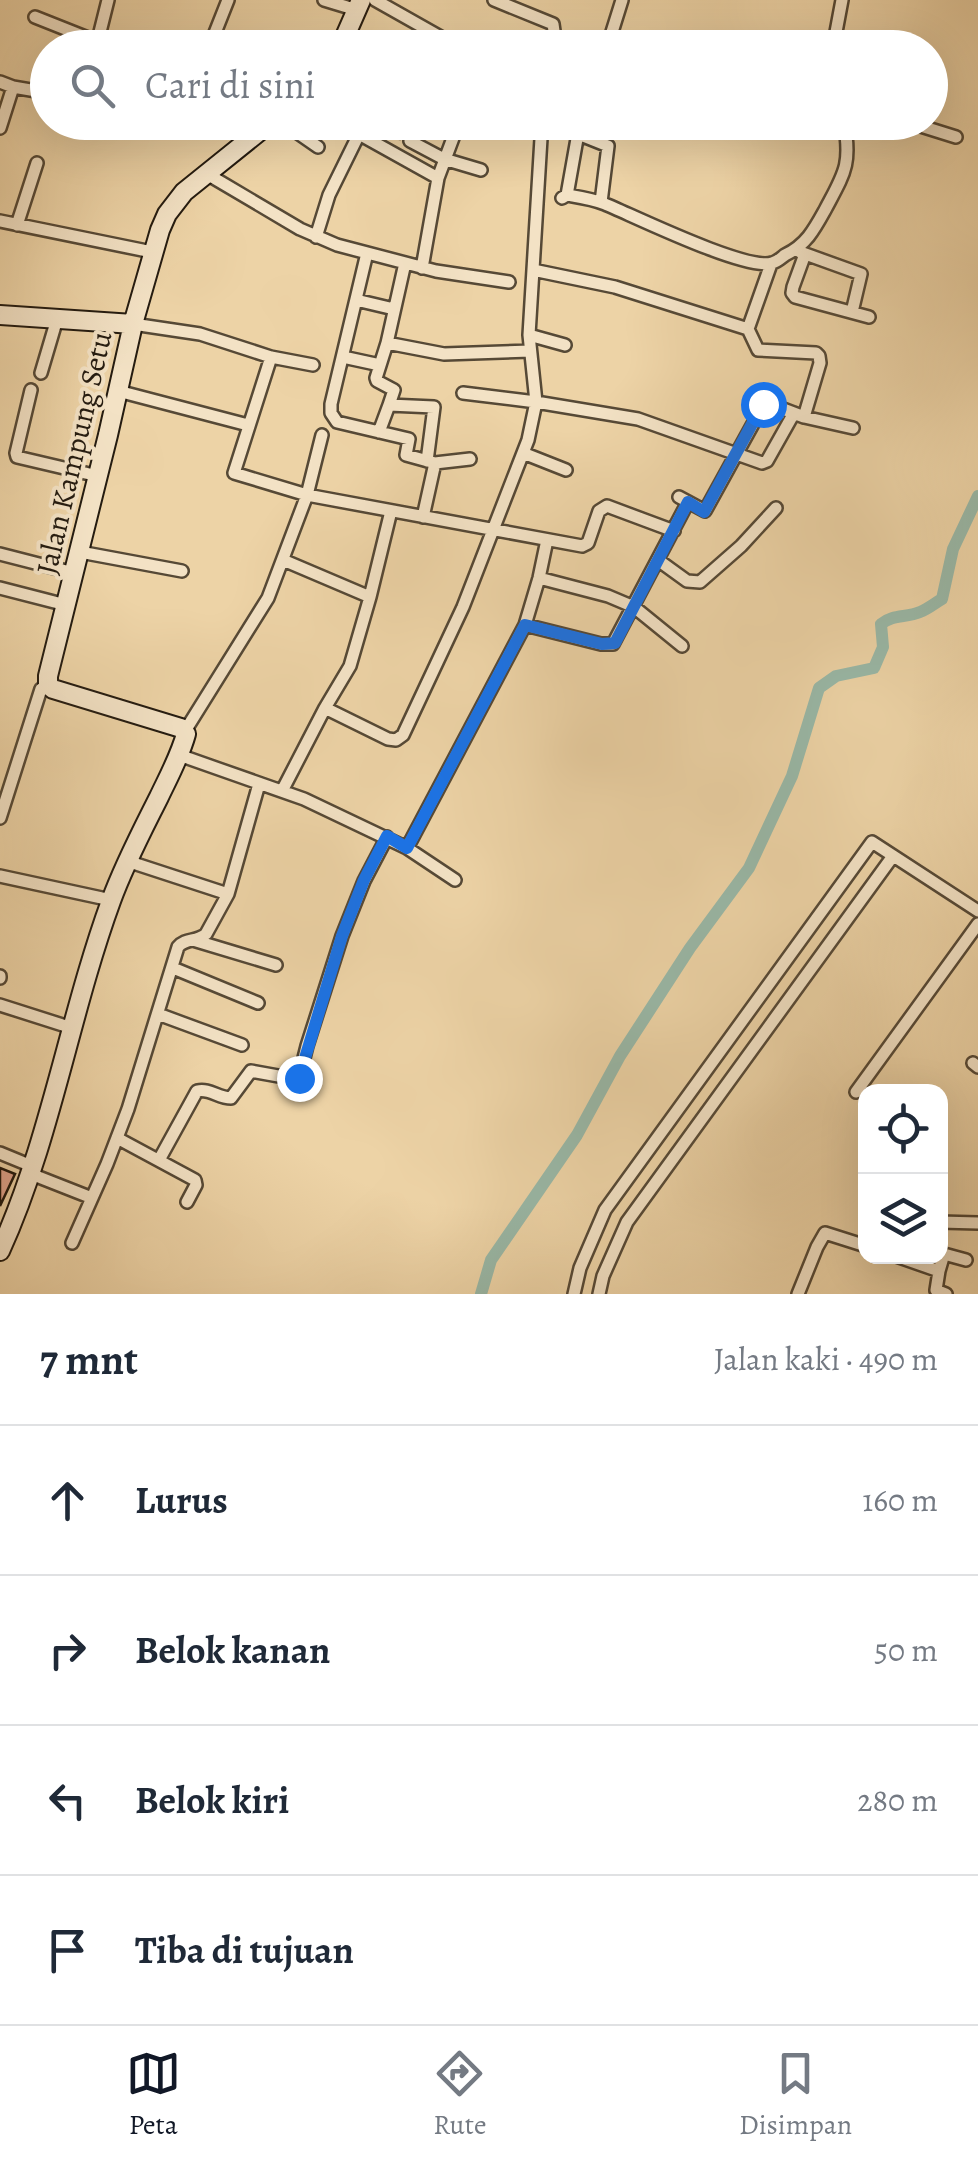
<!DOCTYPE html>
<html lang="id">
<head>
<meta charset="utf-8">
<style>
	:root { --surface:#fff; --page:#f2f2f3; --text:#1f2937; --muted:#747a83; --line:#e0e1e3; --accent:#111827 }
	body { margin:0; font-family:Alegreya,serif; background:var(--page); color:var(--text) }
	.controls { position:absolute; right:30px; bottom:30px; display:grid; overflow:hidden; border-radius:20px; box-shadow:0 10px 40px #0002 }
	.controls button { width:90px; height:90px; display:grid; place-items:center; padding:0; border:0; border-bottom:2px solid var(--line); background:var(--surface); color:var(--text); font:50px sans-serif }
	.stop { position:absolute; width:30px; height:30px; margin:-22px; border:8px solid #1a73e8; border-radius:50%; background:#fff }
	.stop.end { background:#1a73e8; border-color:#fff; box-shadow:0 2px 10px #0008 }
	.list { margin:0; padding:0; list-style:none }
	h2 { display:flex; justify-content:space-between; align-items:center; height:130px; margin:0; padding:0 40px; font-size:42px }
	h2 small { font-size:32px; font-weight:400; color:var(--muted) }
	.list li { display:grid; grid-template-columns:65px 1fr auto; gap:30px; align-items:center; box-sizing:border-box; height:150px; padding:0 40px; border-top:2px solid var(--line) }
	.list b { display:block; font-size:38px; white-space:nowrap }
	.list em { font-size:32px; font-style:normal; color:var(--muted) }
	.icon { flex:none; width:55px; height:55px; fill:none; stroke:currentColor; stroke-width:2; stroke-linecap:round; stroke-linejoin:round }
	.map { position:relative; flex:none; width:978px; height:1294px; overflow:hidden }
	.search { position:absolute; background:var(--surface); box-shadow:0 10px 40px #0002; left:30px; right:30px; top:30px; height:110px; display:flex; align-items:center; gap:25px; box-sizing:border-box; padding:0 35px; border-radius:55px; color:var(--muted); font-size:38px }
	.sheet { height:730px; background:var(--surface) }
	nav { display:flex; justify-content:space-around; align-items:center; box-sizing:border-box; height:140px; border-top:2px solid var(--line); background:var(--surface); font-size:28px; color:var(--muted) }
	nav a { display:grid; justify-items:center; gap:5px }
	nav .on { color:var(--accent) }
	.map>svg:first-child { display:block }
</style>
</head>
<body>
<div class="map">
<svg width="978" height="1294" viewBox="0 0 978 1294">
	<rect width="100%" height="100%" fill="#edd3a6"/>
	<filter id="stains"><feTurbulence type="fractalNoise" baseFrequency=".002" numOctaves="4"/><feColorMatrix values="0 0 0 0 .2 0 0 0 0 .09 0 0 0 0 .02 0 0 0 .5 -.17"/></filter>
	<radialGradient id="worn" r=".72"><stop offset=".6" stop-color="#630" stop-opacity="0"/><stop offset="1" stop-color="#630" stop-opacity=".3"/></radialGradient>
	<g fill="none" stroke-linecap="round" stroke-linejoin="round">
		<path stroke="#99b8a7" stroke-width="12" d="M481,1294L491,1260L577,1135L620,1056L690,948L749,868L792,776L819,688L836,676L874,668L883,647L881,624C893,614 906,618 920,612C928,609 935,603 942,599L953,549L978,496"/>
	</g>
	<path fill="#e0a48d" stroke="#241b10" stroke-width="2.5" d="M0,1168L15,1174L0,1206Z"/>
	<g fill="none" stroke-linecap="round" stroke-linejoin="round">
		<path stroke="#c5ae88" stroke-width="11" stroke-dasharray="11 5.5" stroke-linecap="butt" d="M380,122L410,141"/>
		<g stroke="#564936" stroke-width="16">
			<path id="street" d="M324,0L357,10
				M375,0L460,48
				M494,0L553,24L554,31L549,48
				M35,17L98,42
				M97,44L108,0
				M209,48L228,0
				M607,48L622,0
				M833,48L842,0
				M0,82L13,87L48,93
				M930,95L931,93
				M282,122L318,147
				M345,122L359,134L438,178
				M908,122L956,137
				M0,128L13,87
				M578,134L608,146L601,202
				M410,141L444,159L481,170
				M207,174L300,229L337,245L436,271L509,282
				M567,195L580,122
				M562,198L567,195C579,197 593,199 605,204C634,216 746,271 772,263C777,262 781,258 785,255C806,245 814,230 825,210C844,174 852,165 844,122
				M0,221L152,252
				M17,225L37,163
				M316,237L329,195L359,134
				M800,252L861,274L852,312
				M367,253L331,404V413L337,422L409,439L406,455L435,463L470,459
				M805,254L793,287L792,293L795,297L869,317
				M422,268L438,178L459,122
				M533,270L615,287L748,329L758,350L816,353L819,356L820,363L804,417
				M356,300L394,309
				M133,324L200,334L271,357L313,365
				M748,329L771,264
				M529,335L565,345
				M387,343L444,354L530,351
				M271,357L234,473L307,495L582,546L588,543L599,511L607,506L674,531
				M343,357L380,365
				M41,373L57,319
				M31,390L16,453L17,457L98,476
				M118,391L248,425
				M463,393L536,402L638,419L762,463L767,461L794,413
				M389,405L394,390L377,381L376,378L387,343L405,263
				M379,432L389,405L434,407L427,461
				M523,453L566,470
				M679,497L705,511L765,402L804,417L853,428
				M423,517L435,463
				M80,552L182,571
				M0,554L74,573
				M283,560L370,597
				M658,560L687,581L700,582L741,546L776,508
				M539,578L608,596L634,607L682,646
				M0,588L66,605
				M525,625L601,644H613L688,502
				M325,708L350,666L370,597L391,511
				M185,731L268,598L307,495L322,435
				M179,755L304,799L407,848L525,625L539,578L547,540
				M282,791L325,708L388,739L396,740L403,735L463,607L528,440L536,402L529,335L542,122
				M0,818L41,689L48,685
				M407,848L455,880
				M127,861L228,894
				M0,876L111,900
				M193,940L276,965
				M173,968L258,1003
				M0,976V978
				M0,1005L72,1028
				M158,1014L242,1045
				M973,1063L978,1067
				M856,1092L978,924
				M117,1138L195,1180L196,1185L187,1202
				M0,1153L34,1167
				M159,1160L197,1091C210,1088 218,1098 231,1098L251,1071L295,1079L299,1078L307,1046L342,936L364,881L387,837
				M31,1174L92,1198
				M940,1222L978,1223
				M72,1243L107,1164L128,1109L178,947C185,938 197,942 206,934L228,894L259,784
				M896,1256L939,1271L936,1290L946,1294
				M939,1271L944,1254L966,1260
				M574,1294L580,1268L605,1210L872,842L978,911
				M599,1294L603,1276L627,1222L893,856
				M798,1294L817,1247L825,1233L866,1246"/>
		</g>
		<g stroke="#241b10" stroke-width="22">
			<path id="secondary" d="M340,48L361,0
				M0,315L133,324
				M0,1251C51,1139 69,1016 111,901C124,865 142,831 159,797C169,776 180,756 186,734L181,728L53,689L48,685V676L108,435L133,324L160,230L167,214L184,192L271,122"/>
		</g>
		<use href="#street" stroke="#f3e2c5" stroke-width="11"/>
		<use href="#secondary" stroke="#f3e2c5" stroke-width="18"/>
	</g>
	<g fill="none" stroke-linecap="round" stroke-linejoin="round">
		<path stroke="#1a73e8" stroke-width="12" d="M299,1078L342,936L364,880L387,836L407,848L525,625L602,644L615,643L688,502L704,512L763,404"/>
	</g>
	<g text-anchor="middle" stroke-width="8" stroke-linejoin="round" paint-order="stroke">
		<g font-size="30" fill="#241b10" stroke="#f3e2c5">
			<text transform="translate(74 453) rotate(-77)" y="10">Jalan Kampung Setu</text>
		</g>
	</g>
	<rect width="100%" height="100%" filter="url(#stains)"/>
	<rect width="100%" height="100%" fill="url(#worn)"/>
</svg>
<div class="controls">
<button><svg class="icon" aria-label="locate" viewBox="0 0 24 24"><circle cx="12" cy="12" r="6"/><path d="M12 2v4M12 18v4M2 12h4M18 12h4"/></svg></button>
<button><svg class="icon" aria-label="layers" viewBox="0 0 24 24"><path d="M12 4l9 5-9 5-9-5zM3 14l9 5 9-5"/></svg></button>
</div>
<div class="stop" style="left:763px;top:404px"></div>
<div class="stop end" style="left:299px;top:1078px"></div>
<div class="search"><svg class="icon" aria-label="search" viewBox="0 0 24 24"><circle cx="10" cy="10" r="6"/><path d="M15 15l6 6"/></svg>Cari di sini</div>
</div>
<section class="sheet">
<h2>7 mnt<small>Jalan kaki · 490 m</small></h2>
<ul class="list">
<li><svg class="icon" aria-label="ahead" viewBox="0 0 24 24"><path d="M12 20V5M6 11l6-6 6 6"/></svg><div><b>Lurus</b></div><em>160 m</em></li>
<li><svg class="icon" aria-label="right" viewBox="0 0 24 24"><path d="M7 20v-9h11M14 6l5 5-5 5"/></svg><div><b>Belok kanan</b></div><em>50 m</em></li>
<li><svg class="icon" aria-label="left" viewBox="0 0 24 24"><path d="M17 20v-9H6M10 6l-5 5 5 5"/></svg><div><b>Belok kiri</b></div><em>280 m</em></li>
<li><svg class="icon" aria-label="arrive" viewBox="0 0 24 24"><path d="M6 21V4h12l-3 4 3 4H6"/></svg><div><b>Tiba di tujuan</b></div></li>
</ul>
</section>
<nav>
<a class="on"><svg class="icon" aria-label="map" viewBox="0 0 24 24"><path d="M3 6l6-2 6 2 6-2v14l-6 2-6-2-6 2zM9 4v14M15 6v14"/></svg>Peta</a>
<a><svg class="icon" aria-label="directions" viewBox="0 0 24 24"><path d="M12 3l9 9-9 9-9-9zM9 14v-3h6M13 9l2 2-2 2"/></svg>Rute</a>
<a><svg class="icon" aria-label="saved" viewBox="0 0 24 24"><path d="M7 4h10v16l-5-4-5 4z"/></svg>Disimpan</a>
</nav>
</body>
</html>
